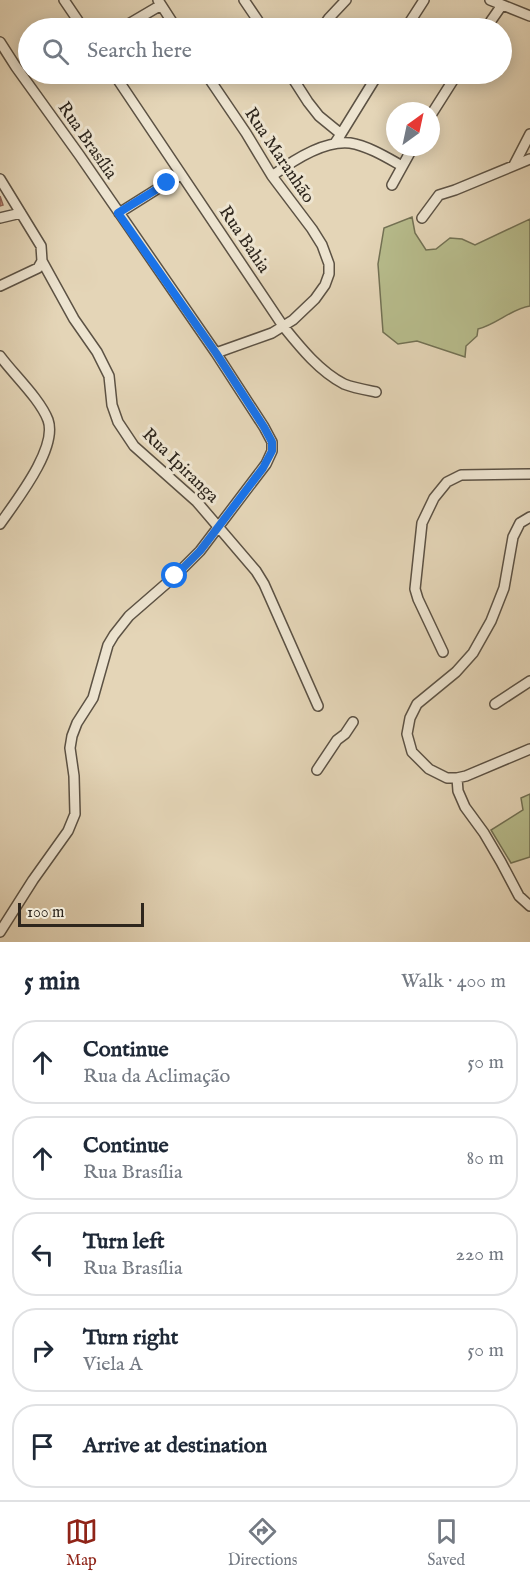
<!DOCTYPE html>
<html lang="en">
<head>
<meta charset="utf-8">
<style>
	:root { --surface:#fff; --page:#f2f2f3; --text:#1f2937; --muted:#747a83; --line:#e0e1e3; --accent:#8f2418 }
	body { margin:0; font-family:"IM FELL English",serif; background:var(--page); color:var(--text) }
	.compass { position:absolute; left:386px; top:102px; width:54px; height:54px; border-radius:50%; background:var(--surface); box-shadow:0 3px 15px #0003; rotate:33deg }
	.scale { position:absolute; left:18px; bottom:15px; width:126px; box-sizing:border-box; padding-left:6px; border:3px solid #2e261d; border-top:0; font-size:16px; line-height:21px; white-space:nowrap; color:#2e261d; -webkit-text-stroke:4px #ede4d0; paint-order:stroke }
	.stop { position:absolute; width:18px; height:18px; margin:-14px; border:4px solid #1a73e8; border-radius:50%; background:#fff }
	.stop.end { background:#1a73e8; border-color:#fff; box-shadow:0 2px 6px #0008 }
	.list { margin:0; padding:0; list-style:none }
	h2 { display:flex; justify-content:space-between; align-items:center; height:78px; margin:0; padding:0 24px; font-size:26px }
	h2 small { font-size:20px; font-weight:400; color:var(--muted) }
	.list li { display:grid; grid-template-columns:39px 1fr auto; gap:18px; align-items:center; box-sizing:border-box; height:84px; margin:0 12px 12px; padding:0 12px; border:2px solid var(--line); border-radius:24px }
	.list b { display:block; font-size:22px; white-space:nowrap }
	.list p { margin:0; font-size:20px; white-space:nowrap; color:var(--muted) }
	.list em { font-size:20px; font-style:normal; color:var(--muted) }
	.icon { flex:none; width:33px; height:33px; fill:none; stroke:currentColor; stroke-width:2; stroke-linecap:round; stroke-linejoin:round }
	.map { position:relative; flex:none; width:530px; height:942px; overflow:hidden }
	.search { position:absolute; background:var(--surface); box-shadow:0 3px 15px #0003; left:18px; right:18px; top:18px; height:66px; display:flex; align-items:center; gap:15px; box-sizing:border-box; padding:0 21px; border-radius:33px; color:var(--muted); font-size:22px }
	.sheet { height:558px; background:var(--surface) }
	nav { display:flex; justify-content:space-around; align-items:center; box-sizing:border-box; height:84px; border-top:2px solid var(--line); background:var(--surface); font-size:16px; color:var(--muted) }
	nav a { display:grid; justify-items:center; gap:3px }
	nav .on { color:var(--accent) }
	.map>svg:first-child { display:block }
</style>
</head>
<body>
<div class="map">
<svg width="530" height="942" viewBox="0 0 530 942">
	<rect width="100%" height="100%" fill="#e4d5b7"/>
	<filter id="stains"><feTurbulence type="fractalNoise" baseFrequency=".00333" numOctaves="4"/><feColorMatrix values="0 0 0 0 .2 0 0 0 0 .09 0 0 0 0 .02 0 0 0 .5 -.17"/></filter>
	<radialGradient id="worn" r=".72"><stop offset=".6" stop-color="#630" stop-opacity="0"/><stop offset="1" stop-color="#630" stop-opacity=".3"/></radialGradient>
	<path fill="#b7bc8c" stroke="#727154" stroke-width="1.5" d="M412,217L415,233L426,250L436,249L450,238L462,239L475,245L530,219V306C511,309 497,324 478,329L477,336L466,346L465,357L417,341L398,344L383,332L378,264L384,228Z
		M530,794V857L511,863L491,830L523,810L521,798Z"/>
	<path fill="#cf907a" stroke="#916555" stroke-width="1.5" d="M0,196L3,205L0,206Z"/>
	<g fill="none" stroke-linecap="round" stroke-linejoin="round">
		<g stroke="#5c5244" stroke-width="12">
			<path id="street" d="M64,0L83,28
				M158,0L176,28
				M244,0L263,28
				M490,0L530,16
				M122,28L161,5
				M322,28L329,18L346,0
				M406,28L424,0
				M486,28L502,5
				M0,42L16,67L80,156L216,353L264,427L272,442V451L266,464L200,551L175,576L129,616L114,635L108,645L93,698L77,723L72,736L70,748L74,776L75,814L68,831L33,880L0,932
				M114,74L283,326C300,347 319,371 344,384C354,388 366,390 376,392
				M206,74L246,133L272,176L312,229L322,245L329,264V274L325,285L315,299L293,320L272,333L216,353
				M290,74L308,102L319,116L341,134L335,143
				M431,115L457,74
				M341,134L378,74
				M514,165L530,134
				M272,176C292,161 324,140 350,143C368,146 386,157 402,166
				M0,179L41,246L42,261L74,319L97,352L109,376L112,405L118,422L134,446L197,502L256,571L264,584L318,706
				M392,185L413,147
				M119,213L181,174
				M0,218L21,213
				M422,218L439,195L455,190L530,159
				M0,286L38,268L42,261
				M0,356C14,375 40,399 48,420C58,448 16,501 0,524
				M520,523L513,537L504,588L491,621L473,653L456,672L417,704L410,718L407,734L412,752L429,769L447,778H457L466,776L530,749
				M520,523L530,517
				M443,652L418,599L415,589L422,523L434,498L447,482L461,475L530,474
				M495,704L530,681
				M317,770L337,740L345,734L353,722
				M457,778L458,791L465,807L484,833L501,862L519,896L530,906"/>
		</g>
		<use href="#street" stroke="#ede4d0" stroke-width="9"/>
	</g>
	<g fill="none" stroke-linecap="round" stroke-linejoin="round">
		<path stroke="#1a73e8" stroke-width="8" d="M167,183L118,213L216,353L264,427L272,442V451L263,468L200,551L175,576"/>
	</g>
	<g text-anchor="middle" stroke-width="6" stroke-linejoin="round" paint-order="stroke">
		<g font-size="18" fill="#2e261d" stroke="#ede4d0">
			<text transform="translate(88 140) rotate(55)" y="6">Rua Brasília</text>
			<text transform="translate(280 155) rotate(56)" y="6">Rua Maranhão</text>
			<text transform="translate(245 239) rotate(56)" y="6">Rua Bahia</text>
			<text transform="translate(181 465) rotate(44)" y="6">Rua Ipiranga</text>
		</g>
	</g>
	<rect width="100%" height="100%" filter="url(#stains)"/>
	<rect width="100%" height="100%" fill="url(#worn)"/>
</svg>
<svg class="compass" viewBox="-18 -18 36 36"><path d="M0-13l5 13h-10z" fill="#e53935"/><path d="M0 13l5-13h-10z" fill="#747a83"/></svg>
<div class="scale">100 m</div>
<div class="stop" style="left:175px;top:576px"></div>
<div class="stop end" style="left:167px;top:183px"></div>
<div class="search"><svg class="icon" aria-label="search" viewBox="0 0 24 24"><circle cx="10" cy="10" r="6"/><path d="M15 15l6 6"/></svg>Search here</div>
</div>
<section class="sheet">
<h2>5 min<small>Walk · 400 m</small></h2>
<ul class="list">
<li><svg class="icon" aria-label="ahead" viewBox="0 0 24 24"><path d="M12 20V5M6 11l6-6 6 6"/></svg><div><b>Continue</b><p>Rua da Aclimação</p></div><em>50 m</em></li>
<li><svg class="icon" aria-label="ahead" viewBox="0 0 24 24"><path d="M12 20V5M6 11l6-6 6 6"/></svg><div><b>Continue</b><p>Rua Brasília</p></div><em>80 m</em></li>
<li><svg class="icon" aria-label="left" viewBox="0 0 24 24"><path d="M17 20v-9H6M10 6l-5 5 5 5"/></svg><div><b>Turn left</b><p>Rua Brasília</p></div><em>220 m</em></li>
<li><svg class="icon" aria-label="right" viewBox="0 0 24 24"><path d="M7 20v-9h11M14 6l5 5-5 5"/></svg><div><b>Turn right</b><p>Viela A</p></div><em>50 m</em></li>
<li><svg class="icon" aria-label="arrive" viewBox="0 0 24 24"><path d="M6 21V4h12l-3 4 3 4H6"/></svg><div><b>Arrive at destination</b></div></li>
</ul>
</section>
<nav>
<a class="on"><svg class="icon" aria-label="map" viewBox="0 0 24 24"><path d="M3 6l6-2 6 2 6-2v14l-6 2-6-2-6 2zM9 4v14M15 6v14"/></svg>Map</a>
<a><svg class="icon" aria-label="directions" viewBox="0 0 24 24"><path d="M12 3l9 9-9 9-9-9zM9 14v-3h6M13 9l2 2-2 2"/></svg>Directions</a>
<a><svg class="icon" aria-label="saved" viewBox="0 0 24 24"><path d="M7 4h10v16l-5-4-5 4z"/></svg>Saved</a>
</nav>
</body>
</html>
